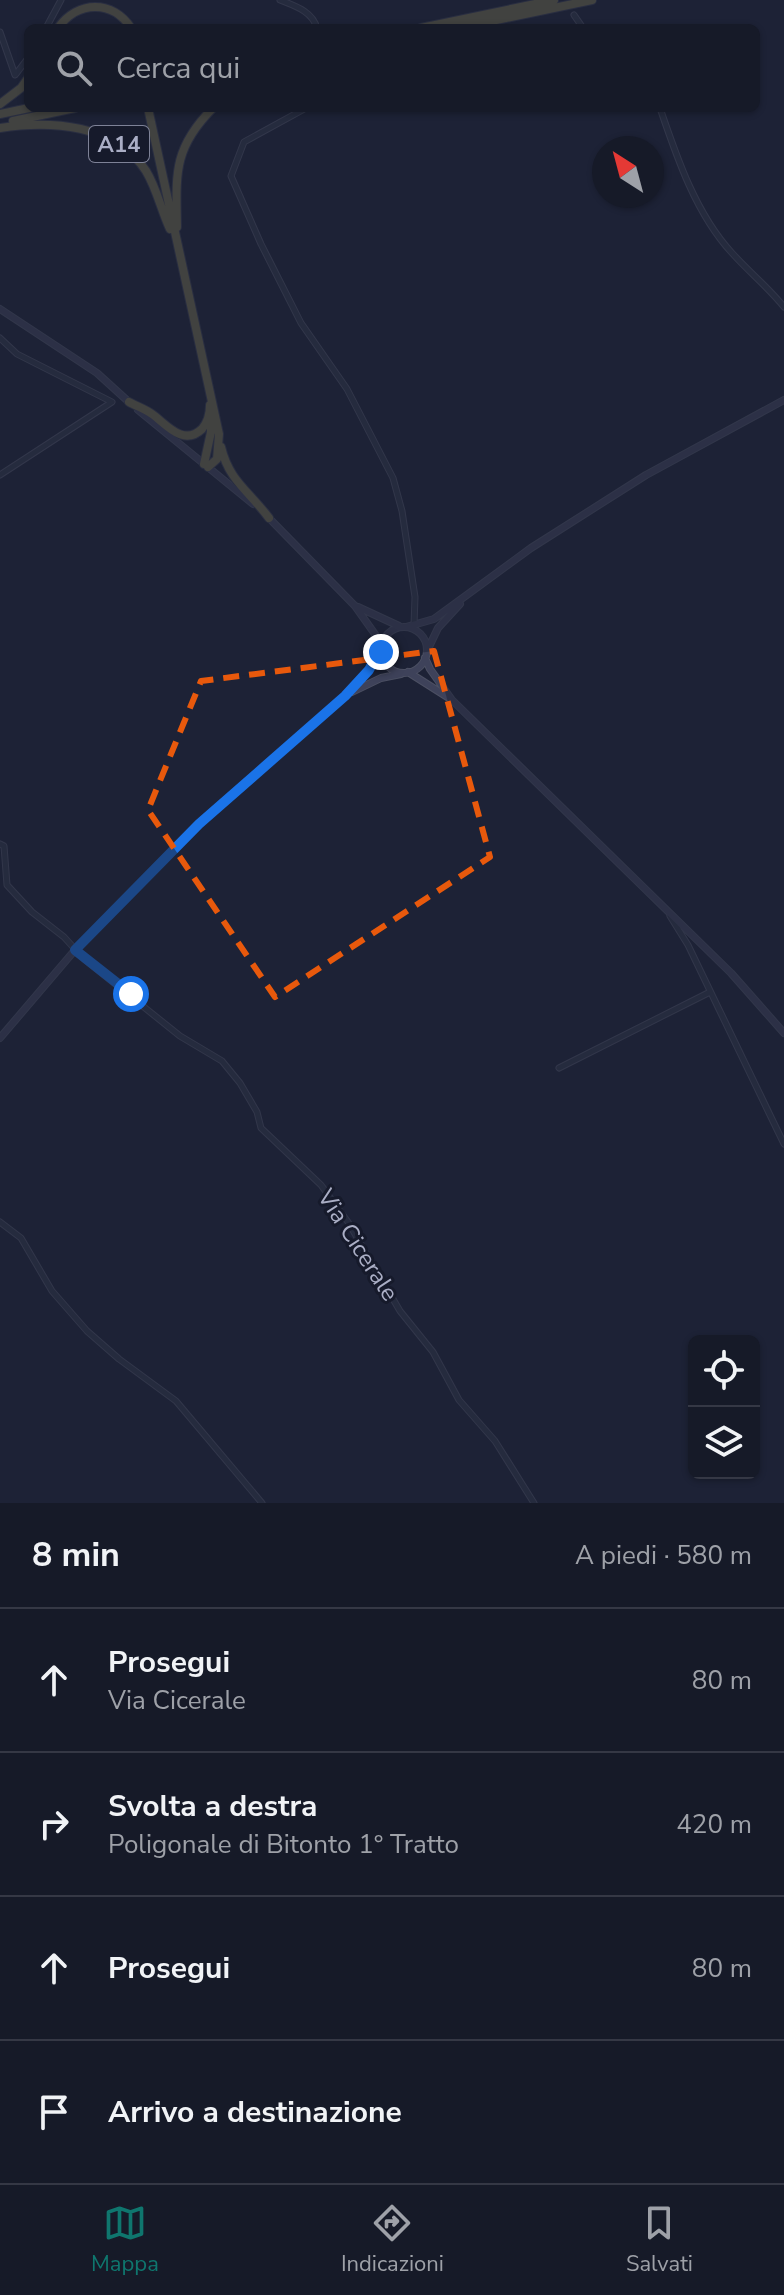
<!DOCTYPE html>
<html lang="it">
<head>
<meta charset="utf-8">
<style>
	:root { --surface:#161a28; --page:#1f2330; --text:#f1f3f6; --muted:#9ea1a8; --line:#353845; --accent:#0f766e }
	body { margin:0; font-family:"Nunito Sans",sans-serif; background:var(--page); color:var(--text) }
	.controls { position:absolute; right:24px; bottom:24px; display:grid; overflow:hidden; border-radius:12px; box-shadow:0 2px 6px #0004 }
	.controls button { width:72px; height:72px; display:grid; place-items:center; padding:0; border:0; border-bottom:2px solid var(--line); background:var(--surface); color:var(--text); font:40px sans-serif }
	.compass { position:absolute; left:592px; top:136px; width:72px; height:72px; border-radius:50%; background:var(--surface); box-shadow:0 2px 6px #0004; rotate:324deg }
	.stop { position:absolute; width:24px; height:24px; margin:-18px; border:6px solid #1a73e8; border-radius:50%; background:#fff }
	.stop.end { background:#1a73e8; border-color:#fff; box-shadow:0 2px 8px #0008 }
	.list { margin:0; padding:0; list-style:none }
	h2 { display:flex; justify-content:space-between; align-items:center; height:104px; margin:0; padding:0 32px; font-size:34px }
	h2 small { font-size:26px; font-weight:400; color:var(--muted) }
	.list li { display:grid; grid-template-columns:52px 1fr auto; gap:24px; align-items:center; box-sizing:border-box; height:144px; padding:0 32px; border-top:2px solid var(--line) }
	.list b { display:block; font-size:30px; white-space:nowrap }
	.list p { margin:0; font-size:26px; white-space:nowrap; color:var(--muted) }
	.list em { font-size:26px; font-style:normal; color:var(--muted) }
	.icon { flex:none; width:44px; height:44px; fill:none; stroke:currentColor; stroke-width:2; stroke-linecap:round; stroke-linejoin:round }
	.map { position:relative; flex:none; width:784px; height:1503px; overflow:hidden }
	.search { position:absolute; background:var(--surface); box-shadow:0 2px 6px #0004; left:24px; right:24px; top:24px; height:88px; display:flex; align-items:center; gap:20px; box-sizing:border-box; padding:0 28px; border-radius:12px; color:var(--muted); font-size:30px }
	.sheet { height:680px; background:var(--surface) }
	nav { display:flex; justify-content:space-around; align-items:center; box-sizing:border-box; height:112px; border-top:2px solid var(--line); background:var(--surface); font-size:22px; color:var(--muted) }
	nav a { display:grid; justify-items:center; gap:4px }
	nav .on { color:var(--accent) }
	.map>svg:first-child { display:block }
</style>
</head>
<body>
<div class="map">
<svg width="784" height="1503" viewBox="0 0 784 1503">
	<rect width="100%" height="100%" fill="#1d2236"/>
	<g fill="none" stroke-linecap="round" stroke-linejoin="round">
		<g stroke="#4b4f62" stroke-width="7">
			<path id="minor" d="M280,0C295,6 312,11 317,28
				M574,15L583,28
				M46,28L61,0
				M0,32L15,75
				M16,74L28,58
				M306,108L244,142L231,176L261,244L301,323L347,389L393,478L402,511L415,597L414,625
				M660,108C677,158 696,214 732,253C749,272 768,287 784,307
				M0,338L17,354L112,402L0,475
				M0,844L4,846L7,885L32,912L64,937L84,959L180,1036L222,1061L240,1083L257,1112L261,1128L321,1185L348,1222L400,1311L433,1352L459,1400L495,1441L534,1503
				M670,916L688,945L784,1144
				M559,1068L710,992
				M0,1222L21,1238L52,1291L87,1331L119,1359L176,1401L262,1503"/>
		</g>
		<g stroke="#4b4f62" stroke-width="8">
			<path id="secondary" d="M0,309L97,373L130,403
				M138,410L253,504
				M268,517L355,606L382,644
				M358,607L399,626
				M381 650a23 23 0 1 1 46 0a23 23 0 1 1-46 0Z
				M406,627L434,619L531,548L646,475L784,400
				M428,649L438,628L460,604
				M425,658L430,669L452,700L731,973L784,1033
				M408,672L449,698
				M352,692L381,678L401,674
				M0,1038L75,950L199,824L345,696L369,670L381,647"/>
		</g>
		<g stroke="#383c4e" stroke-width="10">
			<path id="motorway" d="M58,28C78,0 113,0 131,28
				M421,28L554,0
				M458,28L592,0
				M0,104L21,88L28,78
				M148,108L219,434L217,459L208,467
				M0,114L29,108
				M13,121L75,108
				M0,128C50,120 116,124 146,171C157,189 161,210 170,229
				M177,227C176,174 173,148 213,108
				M129,402C136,406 145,409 152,414C166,424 183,447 202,429C208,422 210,413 210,405
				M221,447C229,481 249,491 269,518
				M204,464L211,432V415"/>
		</g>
		<use href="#minor" stroke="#303547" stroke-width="5"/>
		<use href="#secondary" stroke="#3e425a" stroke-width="6"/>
		<use href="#motorway" stroke="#6e684c" stroke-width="8"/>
	</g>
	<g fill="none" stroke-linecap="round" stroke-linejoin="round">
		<path stroke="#1a73e8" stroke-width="10" d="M131,994L75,950L199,824L345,696L369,670L381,647V652"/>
	</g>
	<path d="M0 0H784V1503H0ZM434,651L490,857L275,997L148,810L201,681Z" fill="#1d2236" fill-opacity=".55" fill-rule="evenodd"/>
	<path fill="none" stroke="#e8590c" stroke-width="6" stroke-dasharray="16 10" stroke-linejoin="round" d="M434,651L490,857L275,997L148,810L201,681Z"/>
	<g text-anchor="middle" stroke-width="6" stroke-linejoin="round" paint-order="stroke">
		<rect fill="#161a2b" stroke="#7e8297" stroke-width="2" x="89" y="126" width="60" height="36" rx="6"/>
		<g font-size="22" font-weight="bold" fill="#aaaec5">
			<text x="119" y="152">A14</text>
		</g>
		<g font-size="24" fill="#aaaec5" stroke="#161a2b">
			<text transform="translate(358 1245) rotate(57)" y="8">Via Cicerale</text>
		</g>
	</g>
</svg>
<div class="controls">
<button><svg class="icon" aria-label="locate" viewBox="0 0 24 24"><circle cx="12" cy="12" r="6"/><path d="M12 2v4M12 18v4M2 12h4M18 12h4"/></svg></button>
<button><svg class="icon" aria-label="layers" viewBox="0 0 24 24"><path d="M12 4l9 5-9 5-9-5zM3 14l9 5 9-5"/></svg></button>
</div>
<svg class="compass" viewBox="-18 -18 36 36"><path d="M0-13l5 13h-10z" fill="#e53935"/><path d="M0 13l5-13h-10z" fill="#9ea1a8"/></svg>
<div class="stop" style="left:131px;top:994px"></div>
<div class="stop end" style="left:381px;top:652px"></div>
<div class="search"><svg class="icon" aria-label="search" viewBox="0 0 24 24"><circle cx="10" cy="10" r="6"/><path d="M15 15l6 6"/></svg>Cerca qui</div>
</div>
<section class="sheet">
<h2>8 min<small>A piedi · 580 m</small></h2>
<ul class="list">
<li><svg class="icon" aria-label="ahead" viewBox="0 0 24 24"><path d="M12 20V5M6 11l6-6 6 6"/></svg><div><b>Prosegui</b><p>Via Cicerale</p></div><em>80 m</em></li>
<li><svg class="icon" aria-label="right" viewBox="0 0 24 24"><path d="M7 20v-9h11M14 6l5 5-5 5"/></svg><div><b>Svolta a destra</b><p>Poligonale di Bitonto 1° Tratto</p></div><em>420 m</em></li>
<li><svg class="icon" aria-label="ahead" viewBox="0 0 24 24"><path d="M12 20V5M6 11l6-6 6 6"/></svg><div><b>Prosegui</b></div><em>80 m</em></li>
<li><svg class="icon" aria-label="arrive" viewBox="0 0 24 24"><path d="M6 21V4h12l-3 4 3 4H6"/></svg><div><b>Arrivo a destinazione</b></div></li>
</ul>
</section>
<nav>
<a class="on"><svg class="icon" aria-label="map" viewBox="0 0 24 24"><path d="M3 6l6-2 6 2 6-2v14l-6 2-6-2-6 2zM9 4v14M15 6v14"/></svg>Mappa</a>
<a><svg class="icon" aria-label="directions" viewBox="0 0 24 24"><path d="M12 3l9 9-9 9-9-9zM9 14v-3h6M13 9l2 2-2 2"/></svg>Indicazioni</a>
<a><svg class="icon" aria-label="saved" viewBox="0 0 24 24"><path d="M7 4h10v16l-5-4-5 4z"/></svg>Salvati</a>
</nav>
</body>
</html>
